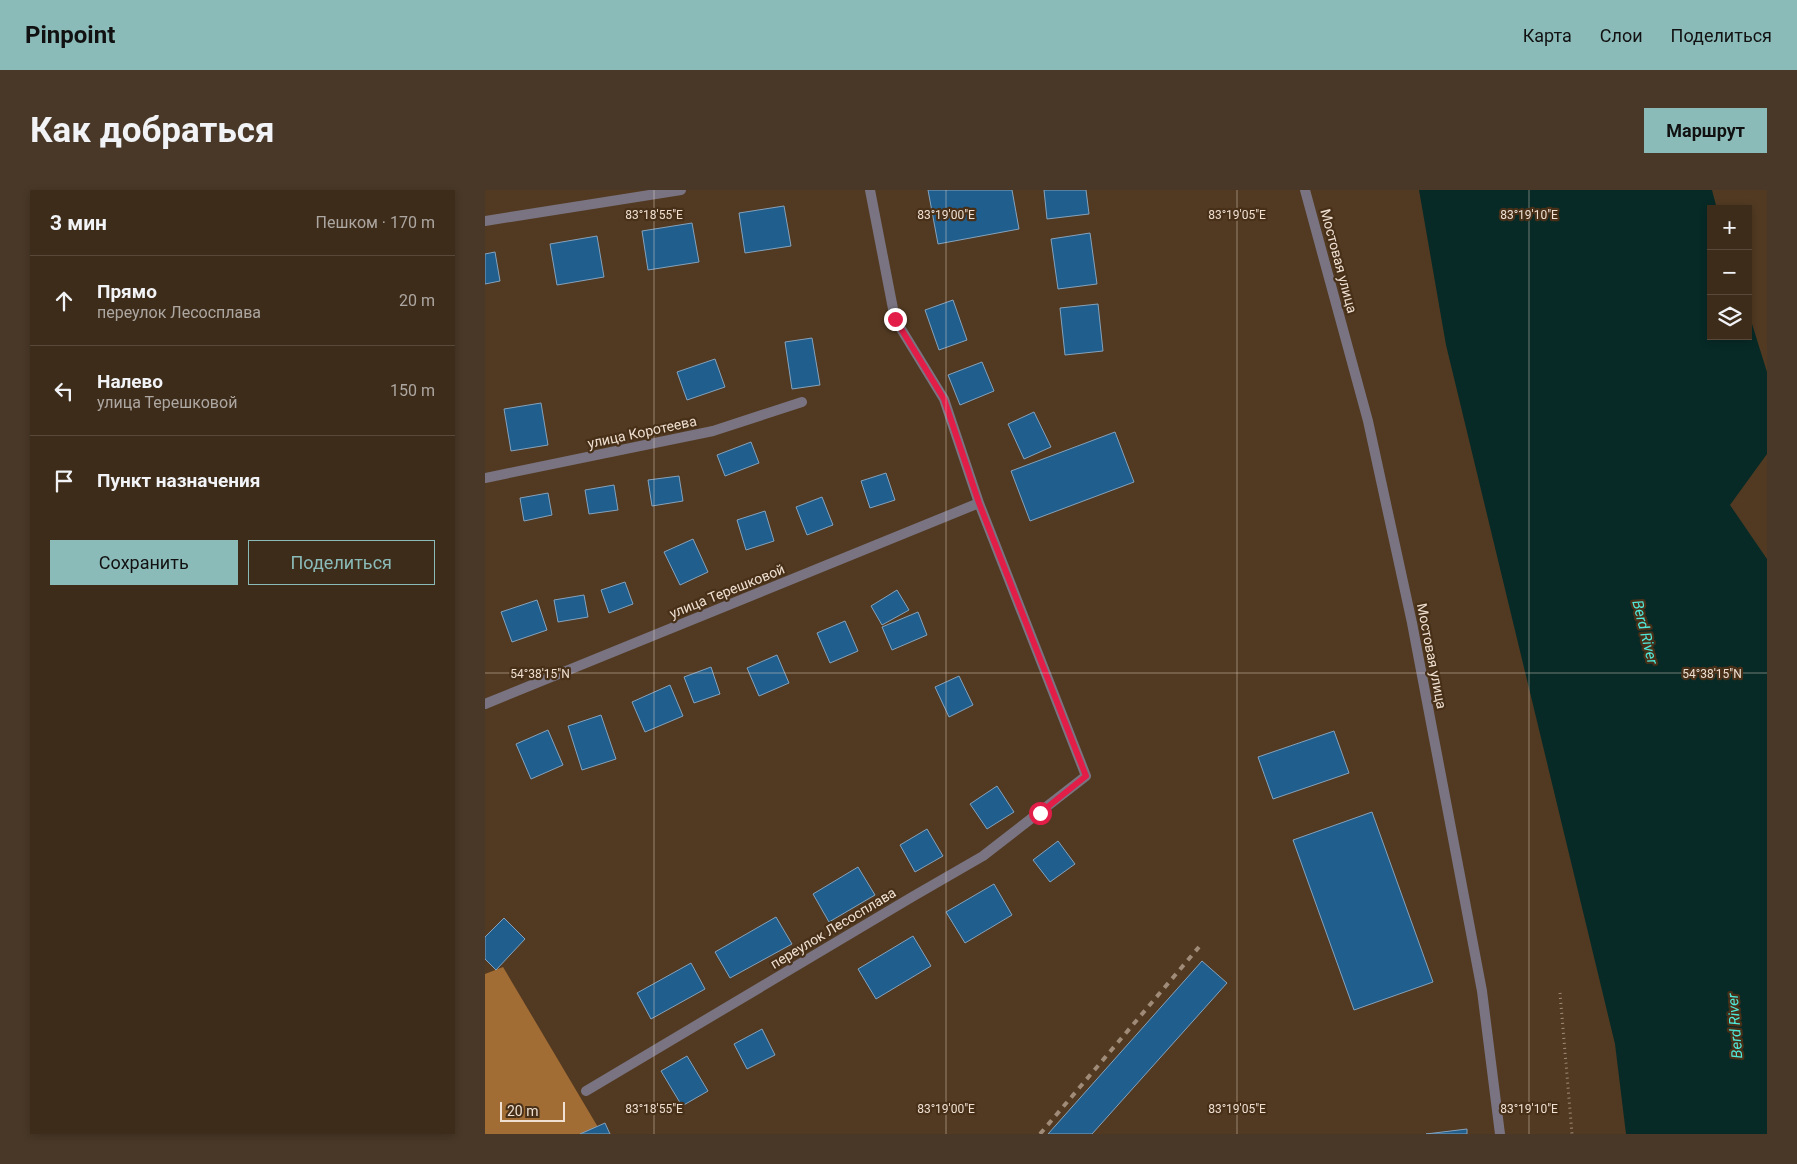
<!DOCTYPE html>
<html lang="ru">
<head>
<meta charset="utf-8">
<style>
	:root { --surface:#3e2c1a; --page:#493827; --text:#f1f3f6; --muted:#ada7a2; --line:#574839; --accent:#8bbbb9 }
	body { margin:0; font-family:Roboto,sans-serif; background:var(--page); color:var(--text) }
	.controls { position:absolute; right:15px; top:15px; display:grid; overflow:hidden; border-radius:0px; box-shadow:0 2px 8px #0003 }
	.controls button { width:45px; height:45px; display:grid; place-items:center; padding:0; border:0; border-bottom:1px solid var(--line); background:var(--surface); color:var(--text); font:25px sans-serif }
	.scale { position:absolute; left:15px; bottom:12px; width:65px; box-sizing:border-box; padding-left:5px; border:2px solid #efe0d2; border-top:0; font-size:14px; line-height:18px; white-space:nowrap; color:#efe0d2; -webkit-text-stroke:4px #472f18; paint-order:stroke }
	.stop { position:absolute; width:15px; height:15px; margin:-11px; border:4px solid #e11d48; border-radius:50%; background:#fff }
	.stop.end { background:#e11d48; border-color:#fff; box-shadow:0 1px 5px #0008 }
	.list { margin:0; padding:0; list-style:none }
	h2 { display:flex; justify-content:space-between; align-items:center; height:65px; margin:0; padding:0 20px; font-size:21px }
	h2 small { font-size:16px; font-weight:400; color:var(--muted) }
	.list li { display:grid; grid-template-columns:32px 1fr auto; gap:15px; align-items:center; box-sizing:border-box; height:90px; padding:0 20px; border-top:1px solid var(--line) }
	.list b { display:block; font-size:19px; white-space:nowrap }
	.list p { margin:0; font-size:16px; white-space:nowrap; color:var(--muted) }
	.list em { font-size:16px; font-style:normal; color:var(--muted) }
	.actions { display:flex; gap:10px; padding:15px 20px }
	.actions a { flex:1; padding:11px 0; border:1px solid var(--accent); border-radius:0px; text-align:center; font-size:18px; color:var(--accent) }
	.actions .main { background:var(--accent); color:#111 }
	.icon { flex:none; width:28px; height:28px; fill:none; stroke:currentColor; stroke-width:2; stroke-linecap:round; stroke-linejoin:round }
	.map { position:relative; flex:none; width:1282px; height:944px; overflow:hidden; border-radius:0px }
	header { display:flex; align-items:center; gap:30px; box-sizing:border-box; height:70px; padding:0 25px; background:var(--accent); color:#111 }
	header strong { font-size:24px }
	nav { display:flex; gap:28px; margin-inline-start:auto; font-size:18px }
	.intro { display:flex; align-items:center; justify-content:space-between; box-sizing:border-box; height:120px; padding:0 30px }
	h1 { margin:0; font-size:35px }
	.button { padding:12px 22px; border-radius:0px; background:var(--accent); color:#111; font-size:18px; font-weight:700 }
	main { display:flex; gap:30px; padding:0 30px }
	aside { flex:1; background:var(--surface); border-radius:0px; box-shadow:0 2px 8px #0003 }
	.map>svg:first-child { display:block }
</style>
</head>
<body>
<header>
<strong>Pinpoint</strong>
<nav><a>Карта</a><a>Слои</a><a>Поделиться</a></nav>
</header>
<div class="intro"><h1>Как добраться</h1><a class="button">Маршрут</a></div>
<main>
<aside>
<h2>3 мин<small>Пешком · 170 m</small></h2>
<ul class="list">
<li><svg class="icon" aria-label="ahead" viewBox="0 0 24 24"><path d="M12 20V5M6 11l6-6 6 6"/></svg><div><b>Прямо</b><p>переулок Лесосплава</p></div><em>20 m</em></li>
<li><svg class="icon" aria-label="left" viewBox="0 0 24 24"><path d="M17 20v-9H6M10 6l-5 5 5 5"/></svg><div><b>Налево</b><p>улица Терешковой</p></div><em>150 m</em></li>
<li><svg class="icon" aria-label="arrive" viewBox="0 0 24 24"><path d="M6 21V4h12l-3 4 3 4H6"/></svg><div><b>Пункт назначения</b></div></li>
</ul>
<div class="actions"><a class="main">Сохранить</a><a>Поделиться</a></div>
</aside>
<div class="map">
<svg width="1282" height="944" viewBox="0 0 1282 944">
	<rect width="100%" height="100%" fill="#523a22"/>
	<path fill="#a26d34" d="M18,777L117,944H0V784Z"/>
	<path fill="#072a27" d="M934,0H1227L1232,19H1226V146H1263V121L1282,182V264L1245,315L1282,369V944H1141L1130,854L961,155Z"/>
	<path fill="#1f5e8d" stroke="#85a2bc" d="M443,0H527L534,39L453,54Z
		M559,0H601L604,24L562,29Z
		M299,16L306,56L260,63L254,23Z
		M207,33L214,72L163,80L157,41Z
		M605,43L612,94L573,99L566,49Z
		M112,46L119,87L72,95L65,54Z
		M10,62L15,91L0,94V64Z
		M468,110L482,150L454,160L440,120Z
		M613,114L618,161L580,165L575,118Z
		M327,148L335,195L307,199L300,152Z
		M230,169L240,197L202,210L192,182Z
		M497,172L509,201L475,215L463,185Z
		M56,213L63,255L26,261L19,219Z
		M549,222L566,257L539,269L523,234Z
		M630,242L649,292L545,331L526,281Z
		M266,252L274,273L240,286L232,265Z
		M401,283L410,310L385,318L376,291Z
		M194,286L198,311L167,316L163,290Z
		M129,295L133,320L104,324L100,300Z
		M63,303L67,325L39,331L35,308Z
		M337,307L348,335L322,345L311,317Z
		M280,321L289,351L261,360L252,330Z
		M208,349L223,382L195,395L179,362Z
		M140,392L148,414L124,423L116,400Z
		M412,400L424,420L397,435L386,416Z
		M99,405L103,427L73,432L69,410Z
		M52,410L62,440L27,452L16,422Z
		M433,422L442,445L407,460L397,437Z
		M360,431L373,461L345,473L332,443Z
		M292,465L304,493L274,506L262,478Z
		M226,477L235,504L209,513L199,487Z
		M474,486L488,515L464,527L450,497Z
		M185,495L198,526L160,542L147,512Z
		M116,525L131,569L97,580L83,536Z
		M63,540L78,575L46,589L31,554Z
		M849,541L864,583L788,609L773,567Z
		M512,596L529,622L502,639L485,614Z
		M887,622L948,792L869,820L808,650Z
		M442,639L458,666L430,682L415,655Z
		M573,651L590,674L565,692L548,670Z
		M373,677L390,705L344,732L328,704Z
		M509,694L527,725L480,753L461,722Z
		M291,727L307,754L245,788L230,762Z
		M19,728L40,749L11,780L0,769V747Z
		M428,746L446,776L391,809L373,779Z
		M717,771L742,793L607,944H563Z
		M206,773L220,799L166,829L152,803Z
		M277,839L290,865L262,879L249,854Z
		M202,866L223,901L197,916L176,881Z
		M120,933L125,944H95Z
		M982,939V944H941Z"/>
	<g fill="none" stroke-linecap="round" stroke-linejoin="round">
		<path stroke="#a18d7a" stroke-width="3" stroke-dasharray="1 4" stroke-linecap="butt" d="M1075,803L1087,944"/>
		<path stroke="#7a7482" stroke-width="10" d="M0,31L196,0
			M0,288L228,241L317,212
			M0,514L494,313
			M101,901L427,707L498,666L601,586L494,313L459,209L410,129L385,0"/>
		<path stroke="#7a7482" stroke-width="10" d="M820,0L883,231L927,433L997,801L1015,944"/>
		<path stroke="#9f8b78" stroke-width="4" stroke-dasharray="6 6" stroke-linecap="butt" d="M555,944L714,757"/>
	</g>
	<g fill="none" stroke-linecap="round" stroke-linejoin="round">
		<path stroke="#e11d48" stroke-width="6" d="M410,129L459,209L494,313L601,586L555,623"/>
	</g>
	<path fill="none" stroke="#efe0d2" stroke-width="1" stroke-opacity="0.45" d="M169,0V944M461,0V944M752,0V944M1044,0V944M0,483H1282"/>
	<g text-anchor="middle" stroke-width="4.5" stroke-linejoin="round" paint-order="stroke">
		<g font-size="14" fill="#efe0d2" stroke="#472f18">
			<text transform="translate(854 71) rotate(75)" y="5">Мостовая улица</text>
			<text transform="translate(157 242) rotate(-12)" y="5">улица Коротеева</text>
			<text transform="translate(242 401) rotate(-22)" y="5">улица Терешковой</text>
			<text transform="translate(947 466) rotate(79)" y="5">Мостовая улица</text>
			<text transform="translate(348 738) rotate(-31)" y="5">переулок Лесосплава</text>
		</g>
		<g font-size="15" font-style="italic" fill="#50e8d9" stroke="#472f18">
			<text transform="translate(1160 442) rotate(76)" y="5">Berd River</text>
			<text transform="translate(1250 836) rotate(-94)" y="5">Berd River</text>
		</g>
	</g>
	<g font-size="12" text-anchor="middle" fill="#efe0d2" stroke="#472f18" stroke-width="4.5" stroke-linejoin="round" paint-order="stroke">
		<text x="169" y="29">83°18'55"E</text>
		<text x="461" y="29">83°19'00"E</text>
		<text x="752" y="29">83°19'05"E</text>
		<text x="1044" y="29">83°19'10"E</text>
		<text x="55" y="488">54°38'15"N</text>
		<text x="1227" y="488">54°38'15"N</text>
		<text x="169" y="923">83°18'55"E</text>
		<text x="461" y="923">83°19'00"E</text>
		<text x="752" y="923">83°19'05"E</text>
		<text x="1044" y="923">83°19'10"E</text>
	</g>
</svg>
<div class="controls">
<button>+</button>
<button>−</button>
<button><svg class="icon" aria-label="layers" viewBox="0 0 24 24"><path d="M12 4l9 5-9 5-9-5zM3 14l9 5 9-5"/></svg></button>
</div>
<div class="scale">20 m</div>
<div class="stop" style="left:555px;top:623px"></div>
<div class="stop end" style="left:410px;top:129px"></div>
</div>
</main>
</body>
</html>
